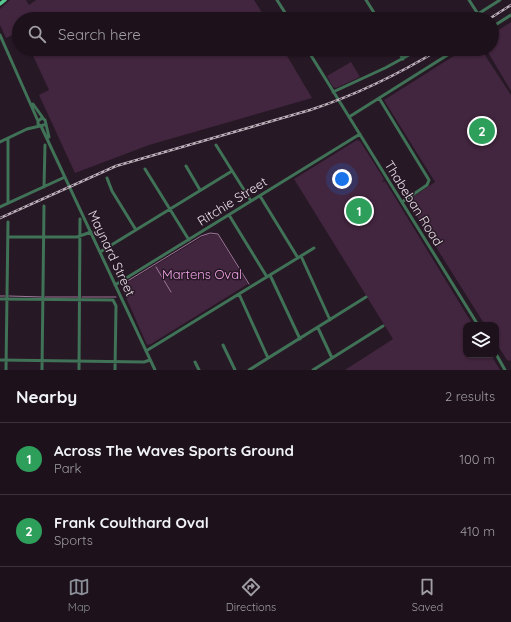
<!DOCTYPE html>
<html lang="en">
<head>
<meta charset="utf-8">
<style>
	:root { --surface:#1d121c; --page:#2a2029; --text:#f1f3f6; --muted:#a09ea3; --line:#3b323b; --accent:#8c9099 }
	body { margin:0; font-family:Quicksand,sans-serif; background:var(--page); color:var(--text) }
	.controls { position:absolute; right:12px; bottom:12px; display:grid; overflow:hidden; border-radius:8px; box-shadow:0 1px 3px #0004 }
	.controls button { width:36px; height:36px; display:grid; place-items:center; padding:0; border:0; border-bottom:1px solid var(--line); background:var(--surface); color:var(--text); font:20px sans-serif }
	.you { position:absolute; left:342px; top:179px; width:14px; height:14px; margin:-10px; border:3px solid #fff; border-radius:50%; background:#1a73e8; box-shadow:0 0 0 6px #1a73e833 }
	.badge { display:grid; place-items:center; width:26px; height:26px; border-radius:50%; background:var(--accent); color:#fff; font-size:13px; font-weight:700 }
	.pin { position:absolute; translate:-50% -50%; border:2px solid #fff; box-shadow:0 1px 4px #0006 }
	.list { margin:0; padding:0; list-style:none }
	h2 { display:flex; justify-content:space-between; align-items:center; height:52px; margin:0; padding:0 16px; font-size:17px }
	h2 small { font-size:13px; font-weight:400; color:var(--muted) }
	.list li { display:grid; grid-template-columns:26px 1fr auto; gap:12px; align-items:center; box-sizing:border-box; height:72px; padding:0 16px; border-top:1px solid var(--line) }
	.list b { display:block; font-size:15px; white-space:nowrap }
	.list p { margin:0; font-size:13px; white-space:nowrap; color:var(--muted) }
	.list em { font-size:13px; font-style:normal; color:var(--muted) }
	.icon { flex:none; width:22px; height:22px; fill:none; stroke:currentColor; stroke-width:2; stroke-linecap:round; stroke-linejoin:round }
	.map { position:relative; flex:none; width:511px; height:370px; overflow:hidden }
	.search { position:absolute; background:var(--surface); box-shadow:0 1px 3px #0004; left:12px; right:12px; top:12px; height:44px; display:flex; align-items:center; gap:10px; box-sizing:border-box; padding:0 14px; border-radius:22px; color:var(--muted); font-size:15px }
	.sheet { height:196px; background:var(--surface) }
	nav { display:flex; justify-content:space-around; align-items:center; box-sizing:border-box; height:56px; border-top:1px solid var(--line); background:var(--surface); font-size:11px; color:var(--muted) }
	nav a { display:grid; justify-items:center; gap:2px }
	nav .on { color:var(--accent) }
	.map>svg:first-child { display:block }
</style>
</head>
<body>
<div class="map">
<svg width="511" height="370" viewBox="0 0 511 370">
	<rect width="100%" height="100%" fill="#271825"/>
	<path fill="#42253e" d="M10,0H26L29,5L36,0H254L266,19H19V32L6,38L0,25V9Z
		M511,22V91L486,49H492V34Z
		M30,49H283L312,98L149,145L75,173L39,95L49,90Z
		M465,49H481L511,95V150L492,163L511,150V361L507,360L496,343V325H485L407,201L435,182L384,100Z
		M351,62L360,77L336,88L333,87L327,76Z
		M357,140L360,141L384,179L382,182L385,181L473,325H466V355H491L500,370H345L393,339L294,179Z
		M207,234L218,235L248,284L151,344L147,345L121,286Z"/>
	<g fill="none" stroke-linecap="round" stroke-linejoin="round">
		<path stroke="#9f779a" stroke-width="1" d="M156,267L171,292
			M121,285L201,236L210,233L218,234L249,284
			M0,296H5
			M9,296L42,297
			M45,297H78
			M82,297H116"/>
		<path stroke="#3f7256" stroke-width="3" d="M277,0L289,19
			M366,0L378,19
			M469,0L478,14
			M406,19L448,14
			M470,19L500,0
			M492,27L511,15
			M0,35L38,121
			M307,49L478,325
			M397,49L403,59
			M333,92L385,68L420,49
			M379,98L429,180L427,185L402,202
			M33,104L43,118
			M349,117L457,49
			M46,124L41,126L38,124V121L42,118L45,120L49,137
			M41,126L155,370
			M0,142L27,129L40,126
			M216,145L251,201
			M186,166L200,190
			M145,169L189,240
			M107,178L112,191L136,230
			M44,187L45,145
			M260,196L298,258
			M8,203V138
			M0,207L65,177
			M229,215L267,277
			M8,237H77L91,232
			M100,252L232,171
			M301,256L330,320
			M270,275L300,339
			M115,285L360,134
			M239,294L268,358
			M0,299L113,300L116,306L115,370
			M318,328L332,358
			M223,345L235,370
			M146,351L314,248
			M496,354L505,370
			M0,360L144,362L150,360
			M195,362L199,370
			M6,370L8,222
			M42,370L44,206
			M79,370L80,219
			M249,370L366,297
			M313,370L383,326"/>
		<path stroke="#56c78e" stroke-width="3.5" d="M0,4L5,0"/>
		<g stroke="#bdb2bb" stroke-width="2.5">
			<path id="rail" d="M489,19L511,5
				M0,218L116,166L310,110C356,95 399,74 440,49"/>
		</g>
		<use href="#rail" stroke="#271825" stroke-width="1" stroke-dasharray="3" stroke-linecap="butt"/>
	</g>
	<g text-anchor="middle" stroke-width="3" stroke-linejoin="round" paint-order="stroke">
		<g font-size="13" fill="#eae0e8" stroke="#271825">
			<text transform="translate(232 201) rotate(-32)" y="5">Ritchie Street</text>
			<text transform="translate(414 203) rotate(58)" y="5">Thabeban Road</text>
			<text transform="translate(112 253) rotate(65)" y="5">Maynard Street</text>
		</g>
		<g font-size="13" fill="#f3a5e9" stroke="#271825">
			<text x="202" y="279">Martens Oval</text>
		</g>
	</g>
</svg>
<div class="controls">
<button><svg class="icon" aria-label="layers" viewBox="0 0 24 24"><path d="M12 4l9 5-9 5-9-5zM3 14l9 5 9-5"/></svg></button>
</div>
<div class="you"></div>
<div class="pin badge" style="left:359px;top:211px;background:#2e9e5b">1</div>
<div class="pin badge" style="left:482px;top:131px;background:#2e9e5b">2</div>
<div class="search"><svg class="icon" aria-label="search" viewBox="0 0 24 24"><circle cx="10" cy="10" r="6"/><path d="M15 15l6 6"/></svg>Search here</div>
</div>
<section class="sheet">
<h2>Nearby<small>2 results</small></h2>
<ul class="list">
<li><span class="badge" style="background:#2e9e5b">1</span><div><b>Across The Waves Sports Ground</b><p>Park</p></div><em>100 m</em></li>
<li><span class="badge" style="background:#2e9e5b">2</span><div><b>Frank Coulthard Oval</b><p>Sports</p></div><em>410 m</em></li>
</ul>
</section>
<nav>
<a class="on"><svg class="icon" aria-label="map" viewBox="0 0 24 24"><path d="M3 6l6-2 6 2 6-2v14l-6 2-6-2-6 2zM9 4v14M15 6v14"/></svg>Map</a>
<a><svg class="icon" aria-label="directions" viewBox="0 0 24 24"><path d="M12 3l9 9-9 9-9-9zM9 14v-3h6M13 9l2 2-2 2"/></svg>Directions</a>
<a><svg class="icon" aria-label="saved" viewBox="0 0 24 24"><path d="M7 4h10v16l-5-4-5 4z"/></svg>Saved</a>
</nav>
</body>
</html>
